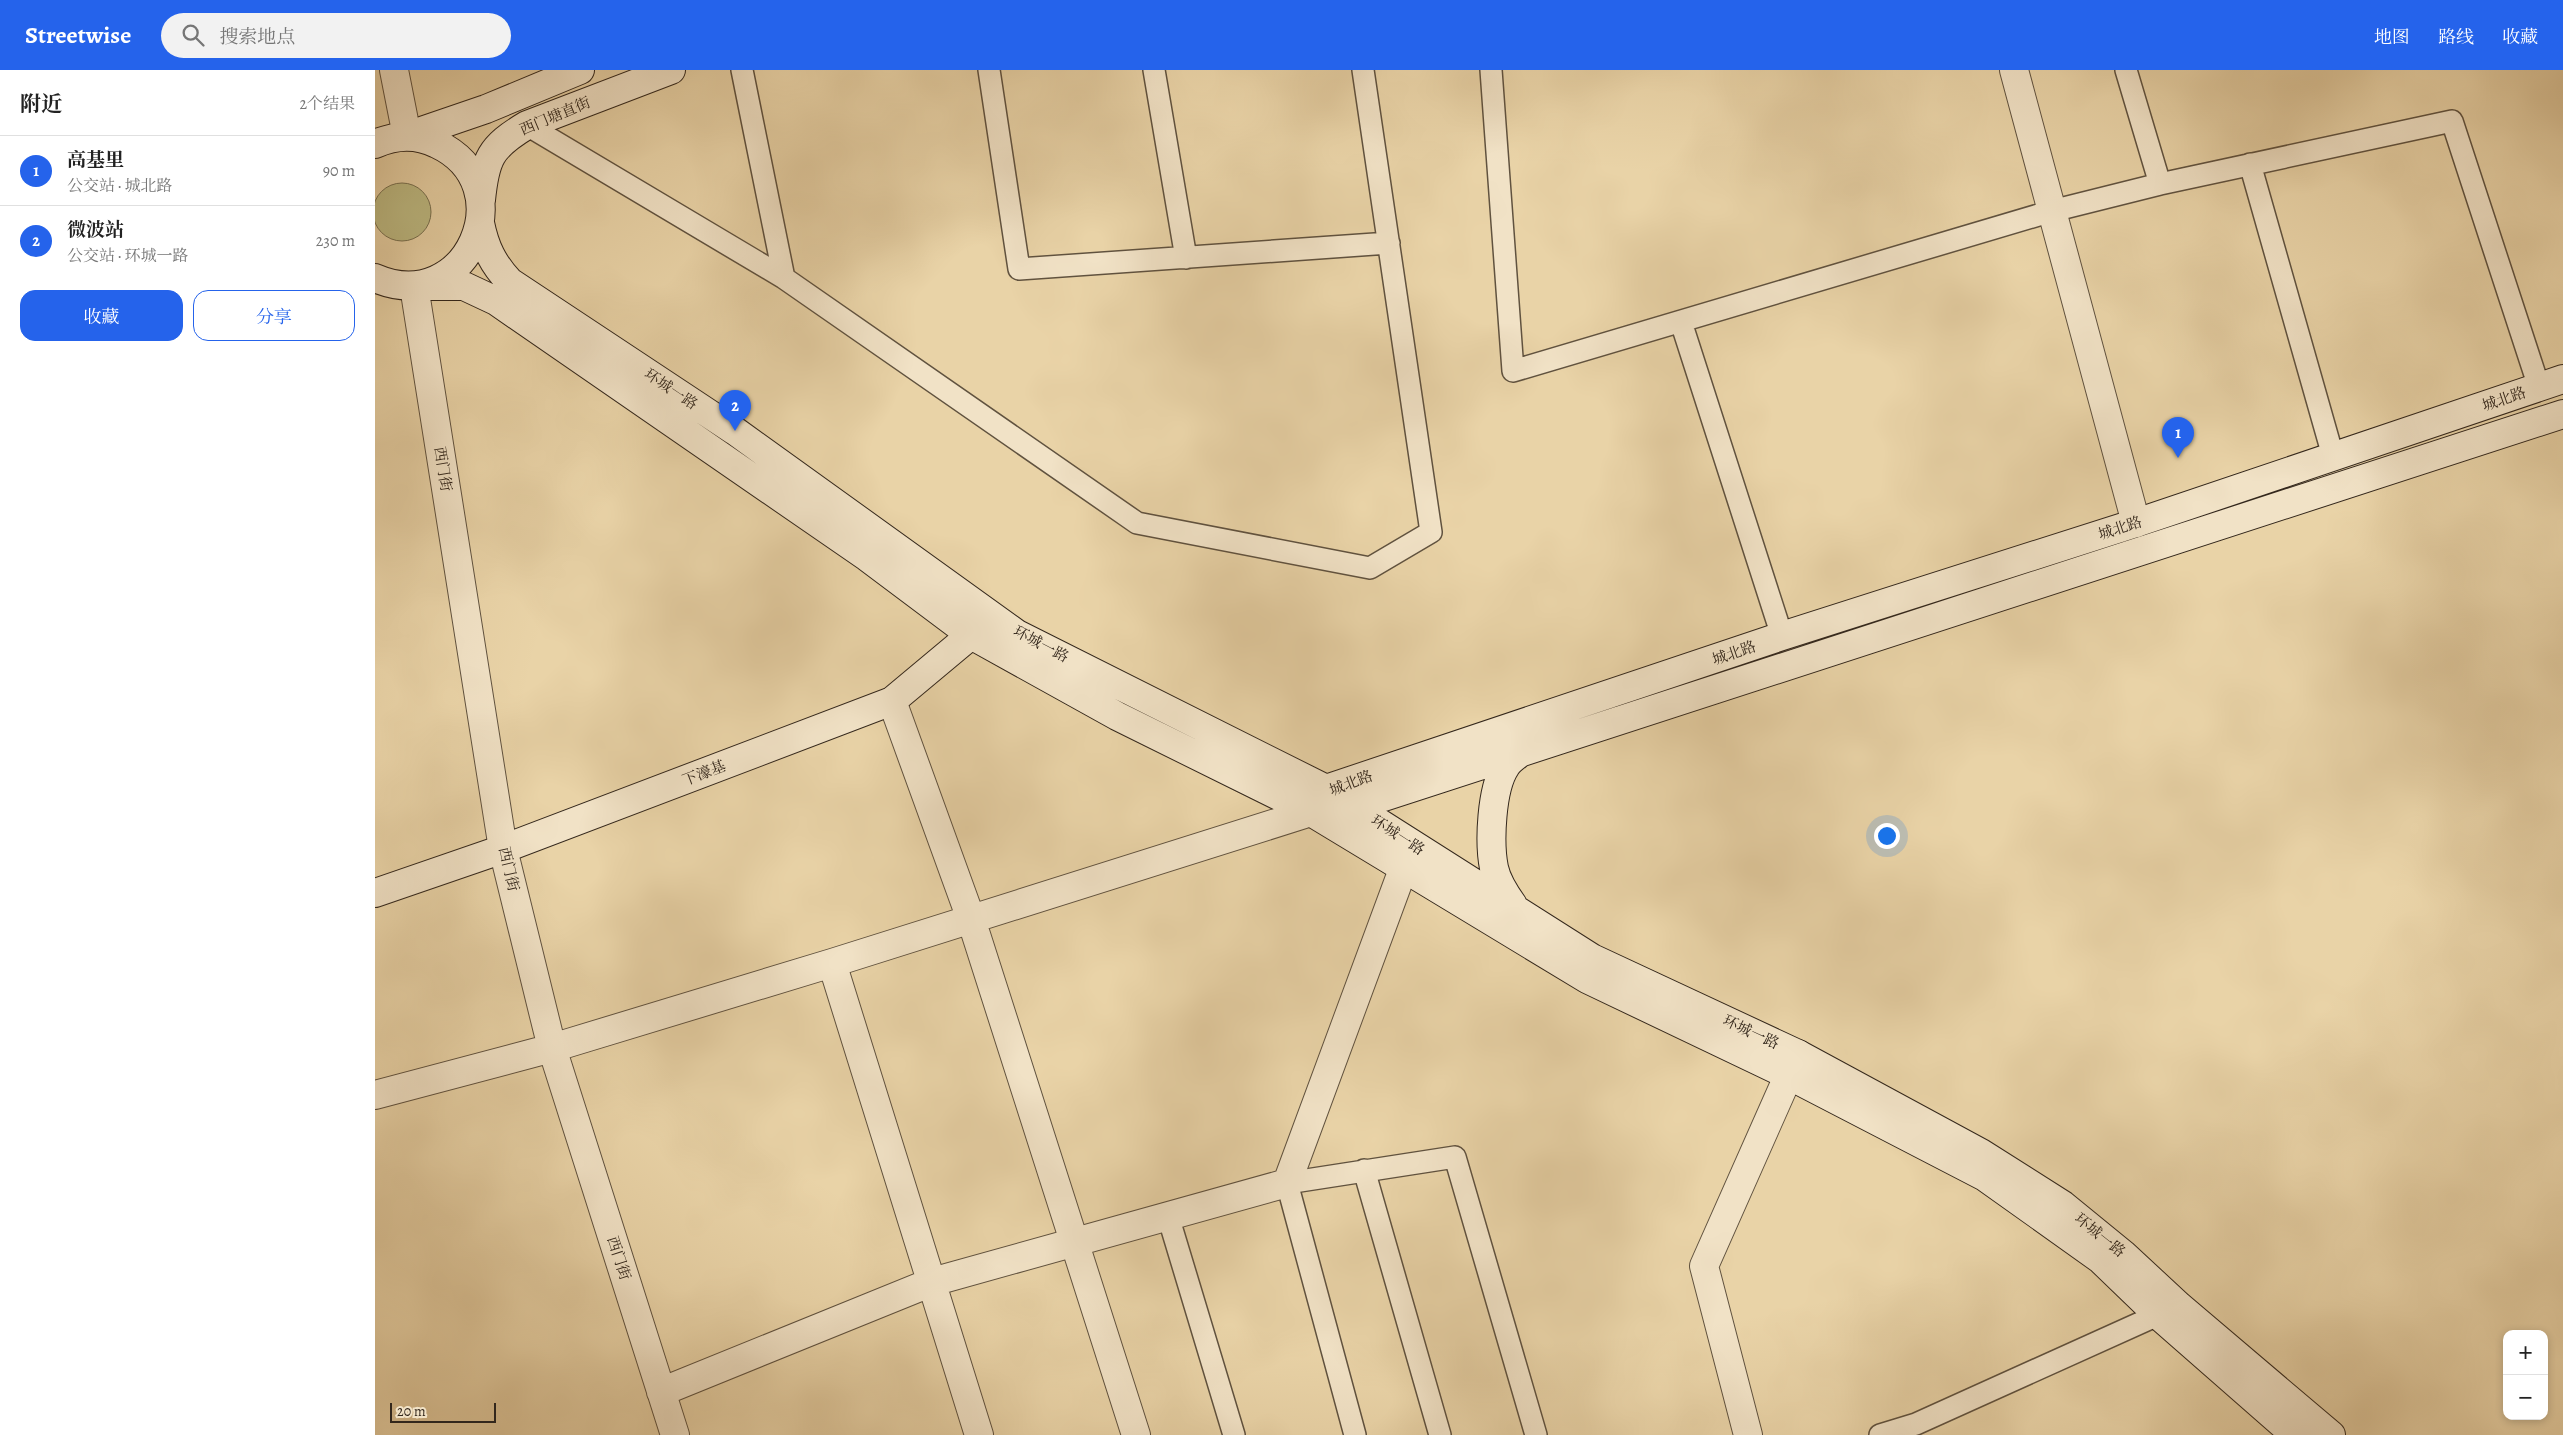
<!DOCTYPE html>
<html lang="zh">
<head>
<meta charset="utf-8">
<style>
	:root { --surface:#fff; --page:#f2f2f2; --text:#222; --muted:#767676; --line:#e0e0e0; --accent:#2563eb }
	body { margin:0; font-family:Alegreya,"Noto Serif SC",serif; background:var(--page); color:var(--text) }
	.controls { position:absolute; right:15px; bottom:15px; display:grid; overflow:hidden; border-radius:10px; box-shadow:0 2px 8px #0003 }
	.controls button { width:45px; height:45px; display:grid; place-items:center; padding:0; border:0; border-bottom:1px solid var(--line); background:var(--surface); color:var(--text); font:25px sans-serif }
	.scale { position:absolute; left:15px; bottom:12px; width:106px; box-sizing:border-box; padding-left:5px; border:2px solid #33271c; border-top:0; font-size:14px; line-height:18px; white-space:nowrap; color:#33271c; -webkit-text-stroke:4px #f1e2c6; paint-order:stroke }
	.you { position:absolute; left:1511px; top:765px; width:18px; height:18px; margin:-12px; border:4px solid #fff; border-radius:50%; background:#1a73e8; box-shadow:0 0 0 8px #1a73e833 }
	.badge { display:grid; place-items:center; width:32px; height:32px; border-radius:50%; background:var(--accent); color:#fff; font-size:16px; font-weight:700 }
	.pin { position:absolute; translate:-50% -41px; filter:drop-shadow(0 1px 2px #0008) }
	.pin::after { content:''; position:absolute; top:26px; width:18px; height:15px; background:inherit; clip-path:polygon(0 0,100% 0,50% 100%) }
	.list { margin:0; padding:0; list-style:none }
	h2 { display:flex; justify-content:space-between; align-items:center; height:65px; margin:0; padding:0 20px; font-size:21px }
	h2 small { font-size:16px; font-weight:400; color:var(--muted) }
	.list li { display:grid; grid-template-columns:32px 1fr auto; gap:15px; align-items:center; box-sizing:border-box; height:70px; padding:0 20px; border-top:1px solid var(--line) }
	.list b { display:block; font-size:19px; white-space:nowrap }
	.list p { margin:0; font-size:16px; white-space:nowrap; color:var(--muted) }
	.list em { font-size:16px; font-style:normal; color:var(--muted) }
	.actions { display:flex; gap:10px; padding:15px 20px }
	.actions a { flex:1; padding:11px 0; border:1px solid var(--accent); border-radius:15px; text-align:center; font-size:18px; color:var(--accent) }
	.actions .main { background:var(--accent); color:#fff }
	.icon { flex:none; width:28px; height:28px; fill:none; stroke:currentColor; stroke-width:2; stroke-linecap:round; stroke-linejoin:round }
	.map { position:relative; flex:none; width:2188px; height:1365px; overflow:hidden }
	header { display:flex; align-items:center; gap:30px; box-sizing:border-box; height:70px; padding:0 25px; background:var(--accent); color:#fff }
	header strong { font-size:24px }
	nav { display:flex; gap:28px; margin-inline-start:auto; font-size:18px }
	.search { width:350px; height:45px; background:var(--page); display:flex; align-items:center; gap:12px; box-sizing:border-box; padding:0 18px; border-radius:28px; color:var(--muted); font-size:19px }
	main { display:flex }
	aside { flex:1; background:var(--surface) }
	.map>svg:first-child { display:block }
</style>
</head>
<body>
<header>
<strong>Streetwise</strong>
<div class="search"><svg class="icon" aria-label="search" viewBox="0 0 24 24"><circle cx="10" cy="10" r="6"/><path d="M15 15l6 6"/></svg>搜索地点</div>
<nav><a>地图</a><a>路线</a><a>收藏</a></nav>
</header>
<main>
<aside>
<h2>附近<small>2个结果</small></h2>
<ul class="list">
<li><span class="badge">1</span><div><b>高基里</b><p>公交站 · 城北路</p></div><em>90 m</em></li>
<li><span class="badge">2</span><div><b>微波站</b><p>公交站 · 环城一路</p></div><em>230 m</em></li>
</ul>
<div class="actions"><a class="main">收藏</a><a>分享</a></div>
</aside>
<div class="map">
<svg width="2188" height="1365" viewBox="0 0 2188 1365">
	<rect width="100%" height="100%" fill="#e9d3a7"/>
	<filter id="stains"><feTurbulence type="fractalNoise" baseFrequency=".004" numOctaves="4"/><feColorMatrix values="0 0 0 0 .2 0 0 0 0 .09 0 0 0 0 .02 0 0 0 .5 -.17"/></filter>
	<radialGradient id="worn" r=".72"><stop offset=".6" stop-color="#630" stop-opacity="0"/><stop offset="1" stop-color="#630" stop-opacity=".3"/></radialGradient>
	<path fill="#bdba83" stroke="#787050" d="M-2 142a29 29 0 1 1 58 0a29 29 0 1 1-58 0Z"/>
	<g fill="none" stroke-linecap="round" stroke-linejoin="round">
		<g stroke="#60523f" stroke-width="24">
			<path id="lane" d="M367,0L409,208
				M614,0L644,199L1014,173
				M779,0L811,188
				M1116,0L1138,301L1677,141L1785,114L2077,51L2164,317
				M1751,0L1785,114
				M152,55L409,208L762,453L995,498L1056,462L988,0
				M1875,94L1958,386
				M1306,252L1407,566
				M989,1100L1065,1365
				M793,1146L859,1365
				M980,1365L912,1113L1080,1087L1161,1365
				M1505,1365L1541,1354L1796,1239"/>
		</g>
		<g stroke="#60523f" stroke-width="30">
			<path id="street" d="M19,0L32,66
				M1639,0L1761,453
				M39,216L128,779L177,978L300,1365
				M517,631L596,849L761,1365
				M457,893L604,1365
				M0,1025L177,978L457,893L936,742
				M286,1322L557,1212L912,1113L1037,775
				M1373,1365L1329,1196L1423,984"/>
		</g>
		<g stroke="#33271c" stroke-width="30">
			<path id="secondary" d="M32,66L111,39L205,0
				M0,74C20,65 42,64 62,74C150,115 92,248 0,208
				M106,130C110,89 115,77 152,55L296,0
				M105,153C110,178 118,194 135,212L360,361L642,564L951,719L1217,888L1423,984L1606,1083L1688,1135L1748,1184L1804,1236L1956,1365
				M39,216H89L121,231L492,487L596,565L742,646L936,742L1212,909L1415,1006L1610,1107L1725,1189L1783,1245L1920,1365
				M944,730L951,719L1407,566L1761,453L2188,309
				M967,738L978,737L2188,344
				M0,823L128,779L517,631L596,565L613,564
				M1138,835C1130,824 1122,812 1119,798C1114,773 1116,718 1131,696C1134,691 1140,687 1145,683"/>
		</g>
		<use href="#lane" stroke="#f1e2c6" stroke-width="21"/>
		<use href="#street" stroke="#f1e2c6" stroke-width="28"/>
		<use href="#secondary" stroke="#f1e2c6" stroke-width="28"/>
	</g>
	<g text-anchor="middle" stroke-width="4.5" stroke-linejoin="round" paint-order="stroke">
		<g font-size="15" fill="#33271c" stroke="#f1e2c6">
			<text transform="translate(180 46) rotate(-23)" y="5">西门塘直街</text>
			<text transform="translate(296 319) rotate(34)" y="5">环城一路</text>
			<text transform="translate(2129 329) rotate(-19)" y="5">城北路</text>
			<text transform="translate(68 399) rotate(81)" y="5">西门街</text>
			<text transform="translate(1745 458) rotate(-18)" y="5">城北路</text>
			<text transform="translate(666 574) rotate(28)" y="5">环城一路</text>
			<text transform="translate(1359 583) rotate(-19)" y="5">城北路</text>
			<text transform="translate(329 703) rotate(-21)" y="5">下濠基</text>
			<text transform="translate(976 713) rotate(-21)" y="5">城北路</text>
			<text transform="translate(1023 765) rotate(33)" y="5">环城一路</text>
			<text transform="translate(134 799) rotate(77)" y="5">西门街</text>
			<text transform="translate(1376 962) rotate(25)" y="5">环城一路</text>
			<text transform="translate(1725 1165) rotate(39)" y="5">环城一路</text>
			<text transform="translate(244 1188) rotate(72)" y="5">西门街</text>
		</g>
	</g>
	<rect width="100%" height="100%" filter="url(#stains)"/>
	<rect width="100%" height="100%" fill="url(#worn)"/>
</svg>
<div class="controls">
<button>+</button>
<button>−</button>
</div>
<div class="scale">20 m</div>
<div class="you"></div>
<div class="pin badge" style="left:1803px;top:388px">1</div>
<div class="pin badge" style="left:360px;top:361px">2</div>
</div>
</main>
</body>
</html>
